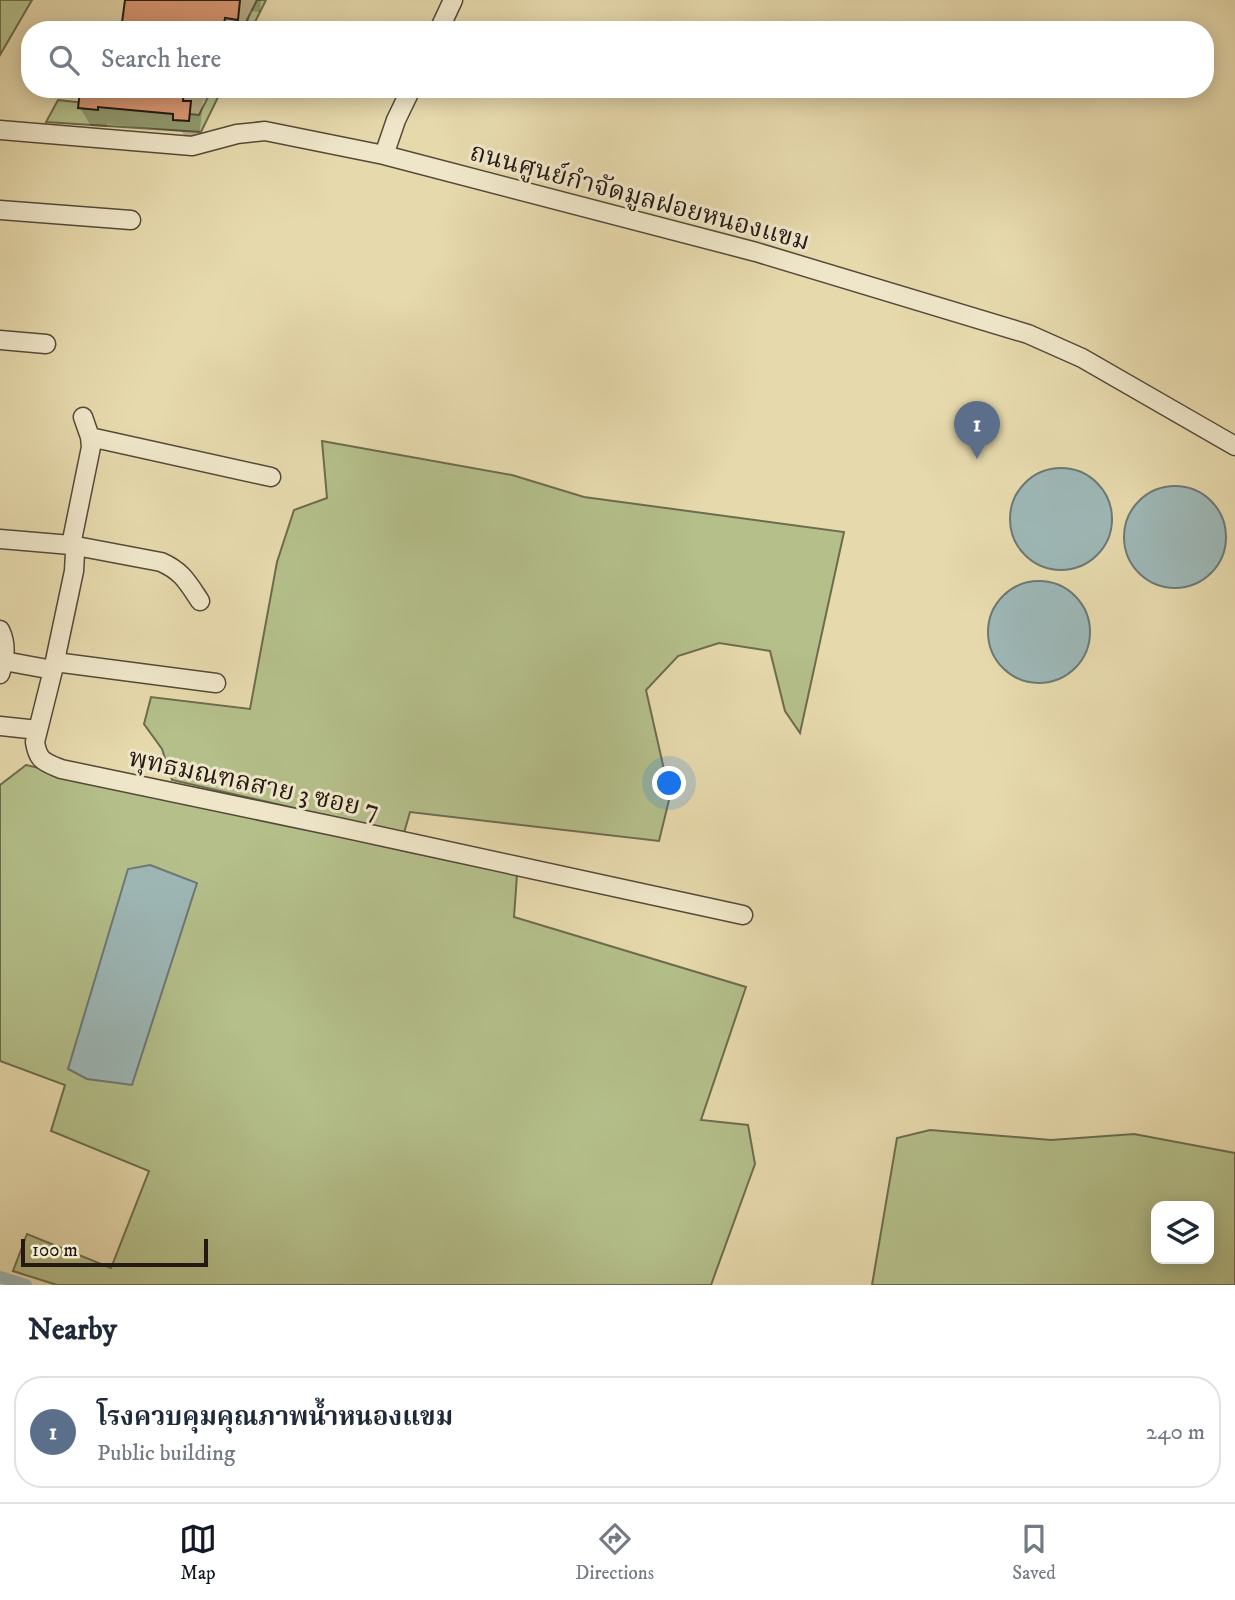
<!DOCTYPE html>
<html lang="en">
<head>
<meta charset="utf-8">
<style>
	:root { --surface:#fff; --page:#f6f6f7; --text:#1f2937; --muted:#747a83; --line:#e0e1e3; --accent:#111827 }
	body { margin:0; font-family:"IM FELL DW Pica","Noto Serif Thai",serif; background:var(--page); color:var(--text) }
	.controls { position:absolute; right:21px; bottom:21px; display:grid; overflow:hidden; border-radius:14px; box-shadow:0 4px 18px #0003 }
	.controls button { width:63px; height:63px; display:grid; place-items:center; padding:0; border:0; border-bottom:2px solid var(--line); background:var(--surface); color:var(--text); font:35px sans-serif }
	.scale { position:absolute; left:21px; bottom:18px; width:187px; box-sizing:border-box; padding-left:7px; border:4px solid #241a13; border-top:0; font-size:19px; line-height:24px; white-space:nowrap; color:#241a13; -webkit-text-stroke:5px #efe6c9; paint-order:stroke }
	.you { position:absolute; left:670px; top:784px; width:24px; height:24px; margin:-18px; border:5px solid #fff; border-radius:50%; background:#1a73e8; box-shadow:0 0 0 10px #1a73e833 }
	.badge { display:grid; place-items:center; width:46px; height:46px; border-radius:50%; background:var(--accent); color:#fff; font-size:23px; font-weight:700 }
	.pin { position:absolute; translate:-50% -58px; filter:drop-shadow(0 2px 4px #0008) }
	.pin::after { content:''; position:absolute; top:37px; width:24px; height:21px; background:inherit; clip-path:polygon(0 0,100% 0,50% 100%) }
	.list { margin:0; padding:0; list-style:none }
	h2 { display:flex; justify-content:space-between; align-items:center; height:91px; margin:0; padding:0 28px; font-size:30px }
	h2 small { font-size:23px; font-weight:400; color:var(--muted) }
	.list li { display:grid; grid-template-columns:46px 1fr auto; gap:21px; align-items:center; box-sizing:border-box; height:112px; margin:0 14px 14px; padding:0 14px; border:2px solid var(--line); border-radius:28px }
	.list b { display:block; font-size:26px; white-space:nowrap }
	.list p { margin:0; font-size:23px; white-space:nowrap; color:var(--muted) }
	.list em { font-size:23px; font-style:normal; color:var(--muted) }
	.icon { flex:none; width:38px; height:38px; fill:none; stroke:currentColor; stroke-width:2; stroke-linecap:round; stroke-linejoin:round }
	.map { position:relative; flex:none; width:1235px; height:1285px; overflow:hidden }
	.search { position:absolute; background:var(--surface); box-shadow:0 4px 18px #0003; left:21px; right:21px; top:21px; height:77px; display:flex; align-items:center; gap:18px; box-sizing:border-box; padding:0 24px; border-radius:28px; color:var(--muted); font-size:26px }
	.sheet { height:217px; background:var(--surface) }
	nav { display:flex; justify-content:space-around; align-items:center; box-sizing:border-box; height:98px; border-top:2px solid var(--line); background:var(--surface); font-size:19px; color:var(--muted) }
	nav a { display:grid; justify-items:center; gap:4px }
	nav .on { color:var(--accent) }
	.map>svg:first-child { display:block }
</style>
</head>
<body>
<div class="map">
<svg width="1235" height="1285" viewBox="0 0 1235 1285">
	<rect width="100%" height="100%" fill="#e6d9ac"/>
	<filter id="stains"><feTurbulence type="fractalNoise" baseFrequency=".00286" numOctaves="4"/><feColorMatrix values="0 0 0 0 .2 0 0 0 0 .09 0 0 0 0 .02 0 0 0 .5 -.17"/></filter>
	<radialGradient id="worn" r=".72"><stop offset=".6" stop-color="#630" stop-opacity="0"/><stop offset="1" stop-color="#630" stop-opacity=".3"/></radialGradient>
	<path fill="#b4bf8a" stroke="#6c6c4e" stroke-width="2" fill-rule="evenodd" d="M0,0H32L0,55Z
		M257,0H266L251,30H242Z
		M212,89H222L201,132L46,122L58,100L199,115Z
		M322,441L512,475L584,497L844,532L800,733L785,711L770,651L719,643L678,656L646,690L670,796L659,841L410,812L404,833L172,780L162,749L144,724L151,697L250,709L277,562L294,510L327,498Z
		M26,765L400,850L517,875L514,917L746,987L701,1120L748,1125L755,1164L711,1285H57L13,1271L27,1234L111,1268L149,1171L51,1131L65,1085L0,1061V785Z
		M930,1130L1051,1140L1134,1134L1235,1153V1285H872L897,1138ZM1156,1206H1209V1259H1156Z"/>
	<path fill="#9db7b6" stroke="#6d7875" stroke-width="2" d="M1010 519a51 51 0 1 1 102 0a51 51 0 1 1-102 0Z
		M1124 537a51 51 0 1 1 102 0a51 51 0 1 1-102 0Z
		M988 632a51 51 0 1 1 102 0a51 51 0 1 1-102 0Z
		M150,865L197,883L132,1085L87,1079L68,1069L128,869Z"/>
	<path fill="#0003" d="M127,0H261L260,12L250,11L248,30H113V27L123,28Z
		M92,89H220L219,96L206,95L205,101H203L199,139L185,137L182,132L107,124V127L91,126L80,108L91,94Z"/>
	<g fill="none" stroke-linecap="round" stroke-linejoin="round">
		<path stroke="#9db7b6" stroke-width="12" d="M0,1277L26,1285"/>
	</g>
	<path fill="#db9974" stroke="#241a13" stroke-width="2" d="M125,0H240L238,20L225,18L224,25L215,24V30H121Z
		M90,89H168L184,91L183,101H191L189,121L173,120V114L98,107V110L78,108L80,91L90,92Z"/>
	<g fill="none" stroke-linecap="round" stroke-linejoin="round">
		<g stroke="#544a39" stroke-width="21">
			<path id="minor" d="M439,30L453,0
				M0,130L192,146L237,134L265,131L384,155L756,252L1028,334L1082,358L1235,446
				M384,155L396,120L411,89
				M0,210L131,220
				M0,340L46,344
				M83,417L90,437L91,447L71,545L161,562C182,571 188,583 200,601
				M90,437L271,477
				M0,539L71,545L75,553L74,571L53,670L35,742C38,761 44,762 61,769L338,827L743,915
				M0,630C7,644 5,660 0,674
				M4,661L53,670
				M55,662L216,683
				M0,726L38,730"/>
		</g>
		<use href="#minor" stroke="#efe6c9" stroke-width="18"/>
	</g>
	<g text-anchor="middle" stroke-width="6" stroke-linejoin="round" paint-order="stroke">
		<g font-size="26" fill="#241a13" stroke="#efe6c9">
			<text transform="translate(640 196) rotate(15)" y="9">ถนนศูนย์กำจัดมูลฝอยหนองแขม</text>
			<text transform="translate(254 783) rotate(12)" y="9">พุทธมณฑลสาย 3 ซอย 7</text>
		</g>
	</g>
	<rect width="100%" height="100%" filter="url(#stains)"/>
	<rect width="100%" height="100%" fill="url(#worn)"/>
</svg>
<div class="controls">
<button><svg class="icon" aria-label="layers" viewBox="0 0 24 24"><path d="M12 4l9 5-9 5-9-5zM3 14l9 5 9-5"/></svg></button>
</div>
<div class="scale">100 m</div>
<div class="you"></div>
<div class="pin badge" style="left:977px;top:459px;background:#5c6f8a">1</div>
<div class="search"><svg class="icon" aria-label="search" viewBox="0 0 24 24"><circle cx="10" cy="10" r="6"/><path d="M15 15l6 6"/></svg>Search here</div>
</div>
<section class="sheet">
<h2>Nearby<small></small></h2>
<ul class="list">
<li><span class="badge" style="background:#5c6f8a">1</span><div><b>โรงควบคุมคุณภาพน้ำหนองแขม</b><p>Public building</p></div><em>240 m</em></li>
</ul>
</section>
<nav>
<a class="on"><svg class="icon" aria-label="map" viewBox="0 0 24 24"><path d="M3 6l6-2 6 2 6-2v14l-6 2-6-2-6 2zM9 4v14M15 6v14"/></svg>Map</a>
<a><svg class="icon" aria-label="directions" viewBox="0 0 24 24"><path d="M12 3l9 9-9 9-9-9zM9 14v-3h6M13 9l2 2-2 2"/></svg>Directions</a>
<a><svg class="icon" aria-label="saved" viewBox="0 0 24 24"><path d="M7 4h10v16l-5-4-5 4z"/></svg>Saved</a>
</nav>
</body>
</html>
